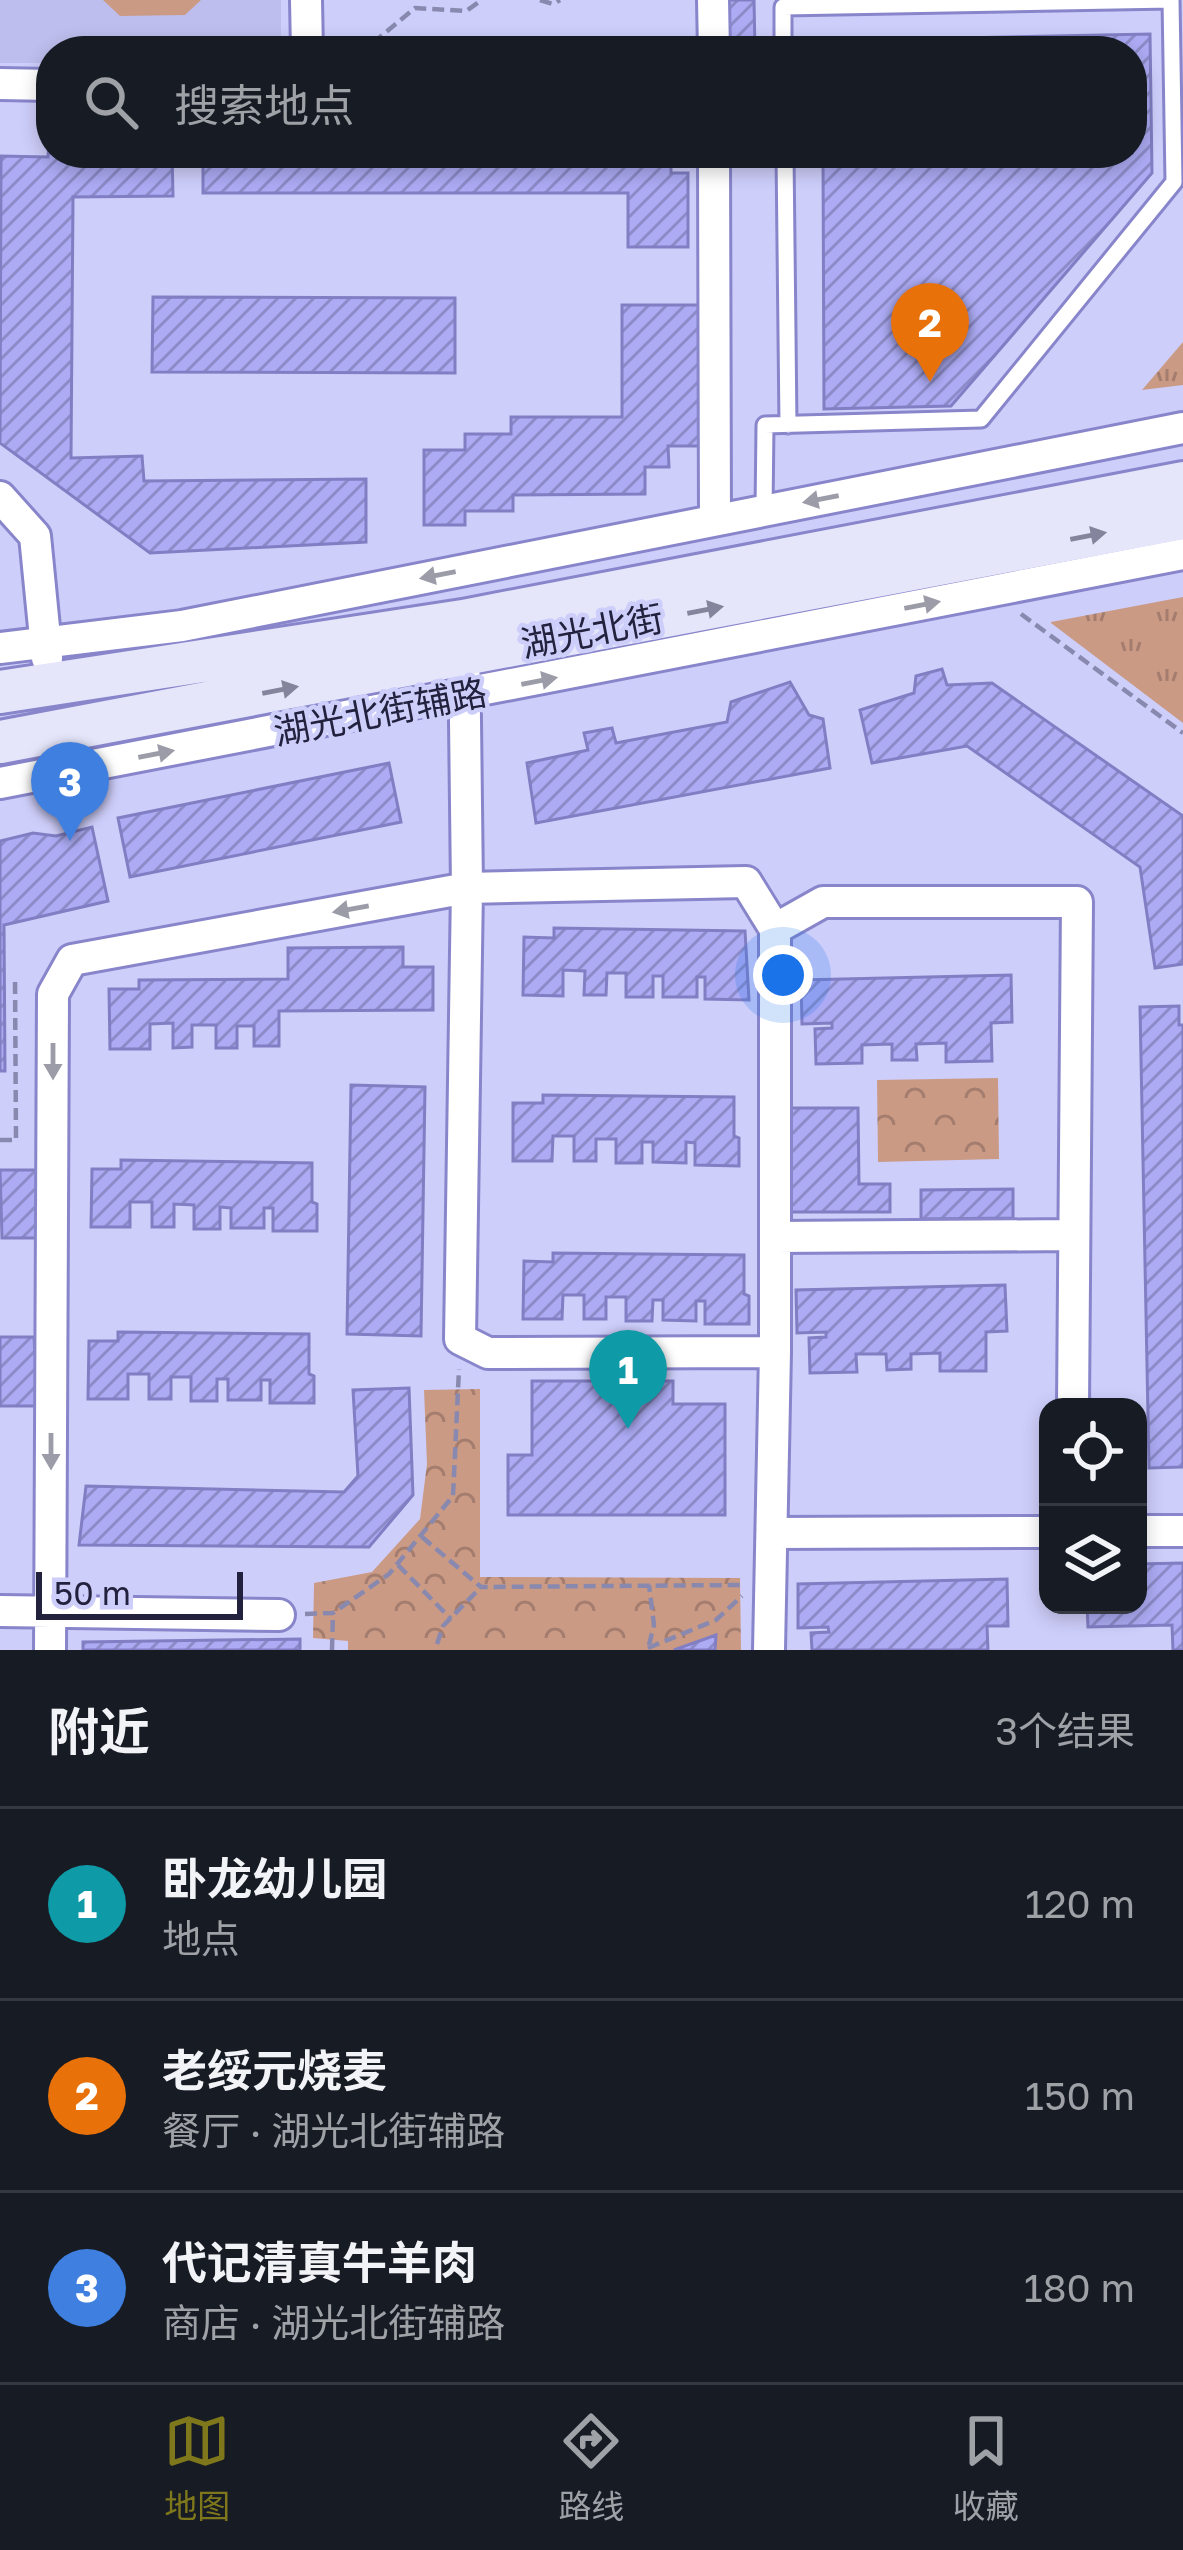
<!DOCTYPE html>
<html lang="zh">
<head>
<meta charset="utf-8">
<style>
	:root { --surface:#171b24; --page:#242831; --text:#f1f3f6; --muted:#9ea1a6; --line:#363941; --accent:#7e771b }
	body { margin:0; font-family:"Golos Text","Noto Sans SC",sans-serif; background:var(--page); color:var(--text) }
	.controls { position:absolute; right:36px; bottom:36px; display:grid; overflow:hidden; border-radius:24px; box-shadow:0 6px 18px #0003 }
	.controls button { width:108px; height:108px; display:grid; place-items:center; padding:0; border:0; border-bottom:3px solid var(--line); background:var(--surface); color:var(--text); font:60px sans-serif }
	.scale { position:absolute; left:36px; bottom:30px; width:207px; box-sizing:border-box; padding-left:12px; border:6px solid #23223e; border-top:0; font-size:33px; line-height:42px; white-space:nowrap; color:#23223e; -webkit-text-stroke:9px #cecefb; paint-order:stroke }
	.you { position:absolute; left:783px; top:975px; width:42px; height:42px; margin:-30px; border:9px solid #fff; border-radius:50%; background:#1a73e8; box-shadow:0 0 0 18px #1a73e833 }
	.badge { display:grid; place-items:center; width:78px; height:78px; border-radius:50%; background:var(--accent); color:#fff; font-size:39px; font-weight:700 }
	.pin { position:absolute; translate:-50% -99px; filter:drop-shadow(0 3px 6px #0008) }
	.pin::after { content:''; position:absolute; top:63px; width:42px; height:36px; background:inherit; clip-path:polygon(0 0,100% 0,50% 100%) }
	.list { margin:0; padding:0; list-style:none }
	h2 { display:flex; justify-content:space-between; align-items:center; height:156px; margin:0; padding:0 48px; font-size:51px }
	h2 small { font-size:39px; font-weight:400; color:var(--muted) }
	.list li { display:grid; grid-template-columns:78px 1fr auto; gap:36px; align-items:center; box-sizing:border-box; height:192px; padding:0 48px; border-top:3px solid var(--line) }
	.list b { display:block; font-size:45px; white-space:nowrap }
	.list p { margin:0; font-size:39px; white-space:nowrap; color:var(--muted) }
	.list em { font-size:39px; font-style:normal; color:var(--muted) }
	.icon { flex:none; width:66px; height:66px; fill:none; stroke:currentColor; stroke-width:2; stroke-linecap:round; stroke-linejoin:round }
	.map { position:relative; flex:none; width:1183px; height:1650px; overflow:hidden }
	.search { position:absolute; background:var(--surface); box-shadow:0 6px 18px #0003; left:36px; right:36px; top:36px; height:132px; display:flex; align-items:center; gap:30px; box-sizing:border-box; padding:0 42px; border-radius:48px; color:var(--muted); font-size:45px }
	.sheet { height:732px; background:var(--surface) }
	nav { display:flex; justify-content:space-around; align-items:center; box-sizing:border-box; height:168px; border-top:3px solid var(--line); background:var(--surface); font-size:33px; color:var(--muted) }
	nav a { display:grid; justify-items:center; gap:6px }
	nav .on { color:var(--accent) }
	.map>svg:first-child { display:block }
</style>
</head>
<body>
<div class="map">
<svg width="1183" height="1650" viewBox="0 0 1183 1650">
	<defs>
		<pattern id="grass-tufts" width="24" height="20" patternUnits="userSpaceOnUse" patternTransform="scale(3)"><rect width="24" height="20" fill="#ca9a85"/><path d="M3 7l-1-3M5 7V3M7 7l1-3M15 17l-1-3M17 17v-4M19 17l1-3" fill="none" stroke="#a47d6e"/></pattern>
		<pattern id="park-crowns" width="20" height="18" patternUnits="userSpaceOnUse" patternTransform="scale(3)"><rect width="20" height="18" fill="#ca9a85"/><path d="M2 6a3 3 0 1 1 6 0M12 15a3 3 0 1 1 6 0" fill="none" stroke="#a47d6e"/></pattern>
		<pattern id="building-hatch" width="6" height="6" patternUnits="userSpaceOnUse" patternTransform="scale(3)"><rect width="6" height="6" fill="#acabf4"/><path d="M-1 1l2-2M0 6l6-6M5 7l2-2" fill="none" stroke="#8c8bc7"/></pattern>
	</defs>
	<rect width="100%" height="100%" fill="#cecefb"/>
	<path fill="#bebeee" d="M0,0H281V51H51V63H0Z"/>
	<path fill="url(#grass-tufts)" d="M1183,342V385L1142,390Z
		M1183,597V723L1051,623V622Z"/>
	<path fill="url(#park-crowns)" d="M998,1078L999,1159L878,1162L877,1080Z
		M480,1389V1577L740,1578L741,1650H348V1641L313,1638L314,1583L372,1572L420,1519L427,1464L424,1390Z"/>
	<path fill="#ca9a85" d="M103,0H201L185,15L120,16Z"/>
	<path fill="url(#building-hatch)" stroke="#817ec3" stroke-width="3" d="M726,0H754L755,51H726Z
		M1150,34L1152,173L951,406L824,409L823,153H1132V51H823V41Z
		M49,133L51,153H172L173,196L73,197L71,458L142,456L144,481L366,479V542L150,553L0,443L1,156L48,157Z
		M203,153H671V173H688V247H628V193H203Z
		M153,297L455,298V373L152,372Z
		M622,305H702L703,446H668L669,467H645V494L513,495V511H465V525H424V450H465V434H511V417H622Z
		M942,669L947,685L992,683L1183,816V964L1155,968L1140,867L967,746L872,763L860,710L914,693L916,676Z
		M790,682L809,715L823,719L830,768L536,823L527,763L588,750L584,733L612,728L616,743L727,722L731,702Z
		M389,763L401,822L130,877L118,818Z
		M92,827L108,901L4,925L5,1071H0V841L33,833L56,836Z
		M554,928L745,931L749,1000L705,999V977H697V997H663V976H653V997H626V973H607L606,995H584L585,971L563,970V996L523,995L524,937L554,938Z
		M403,947V967H433V1010L279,1011V1046H254V1026H237V1048H216V1025H192V1047L173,1048V1023L150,1024V1049H110L109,989H139V980L288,979V948Z
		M1011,975L1012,1022L991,1023L992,1061L946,1062V1043L916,1044L917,1060H892V1044L862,1045V1063L816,1064L815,1029L832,1028V1023L802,1024L801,980Z
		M1179,1006V1025H1183V1467L1149,1468L1140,1007Z
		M351,1085L425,1087L421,1336L347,1334Z
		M543,1095L734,1097V1136L739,1138V1166L695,1165V1143L686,1142V1163L653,1162V1142H642V1163H616V1139H596V1161H574V1136H553L552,1161H513V1103H543Z
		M789,1108H858L859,1184H890V1212H789Z
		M121,1160L312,1163V1202L317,1204V1231H273V1208H264V1228H231V1208L220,1207V1229H194V1205L174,1204V1227H152V1202H130V1227H91L92,1169H121Z
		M0,1170H41V1238H2Z
		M1013,1189V1218L921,1219V1190Z
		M553,1253L744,1255V1294L749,1296V1324H705V1301H696V1321L663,1320V1300H653L652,1321H626V1297H606V1319H584V1295H563L562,1319H523L524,1261L553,1262Z
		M1005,1285L1007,1331L986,1332V1371H940V1353L911,1354V1369L887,1370L886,1354H856L857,1372L810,1373L809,1338L826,1337V1332L797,1333L796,1290Z
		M118,1332L309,1334V1374L314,1376V1403H270V1380H261V1400H228V1379H217V1401H191V1377H171V1399H149V1374H128V1399H88L89,1341H118Z
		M0,1337H34L38,1406H0Z
		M532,1381H673V1404H725V1515H508V1455H532Z
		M409,1388L413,1495L369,1547L79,1545L86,1486L344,1492L358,1476L353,1390Z
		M1183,1563V1650H1173L1172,1625L1088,1627L1087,1605H1138V1564Z
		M1007,1579L1008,1626H987L988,1650H812L811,1633L829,1632L828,1627L798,1628V1584Z
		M716,1635L715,1650H674Z
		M300,1639V1650H83V1642Z"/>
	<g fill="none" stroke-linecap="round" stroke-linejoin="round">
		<g stroke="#8885cb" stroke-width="21">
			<path id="lane" d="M785,153L788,425
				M764,511L765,425L981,419L1174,182L1171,0L783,7V51"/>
		</g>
		<g stroke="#8885cb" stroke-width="36">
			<path id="street" d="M306,0L307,51
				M713,0L714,51
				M0,84L51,85
				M714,153L715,520
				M0,497L35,536L47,658
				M0,648L182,626L1183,428
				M0,783L1183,554
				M775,929L823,902H1077L1073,1407
				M775,1237L1074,1235
				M1138,1531H1183
				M772,1533L1048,1532
				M0,1611L279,1615
				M50,1650L53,994L72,960L467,888L746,882L775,929V1352L488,1353L460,1339L467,888L464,637
				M769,1650L775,1352"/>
		</g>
		<g stroke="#8885cb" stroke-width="48">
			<path id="secondary" d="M0,692L463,621L1183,483
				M0,742L1183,518"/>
		</g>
		<path stroke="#8989af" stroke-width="4.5" stroke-dasharray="12 6" stroke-linecap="butt" d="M540,0L553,4L560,0
			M337,48L374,42L415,8L466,11L482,0
			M1021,614L1183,733
			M0,1140H16L15,977
			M422,1537L481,1587L740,1585
			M398,1565L451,1619
			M305,1614L333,1613L389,1574L453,1496L459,1369
			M437,1644L443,1626L481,1587
			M649,1645L654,1625L649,1585
			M648,1648L716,1620L742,1596
			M332,1650L333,1613"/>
		<use href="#lane" stroke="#fff" stroke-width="15"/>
		<use href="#street" stroke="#fff" stroke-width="30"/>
		<use href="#secondary" stroke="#e6e6fb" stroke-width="42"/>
	</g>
	<defs><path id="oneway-solid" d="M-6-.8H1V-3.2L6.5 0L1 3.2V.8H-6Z" transform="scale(3)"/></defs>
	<g fill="#9c9ca8">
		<use href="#oneway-solid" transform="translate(821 499) rotate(169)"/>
		<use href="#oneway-solid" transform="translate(438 575) rotate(169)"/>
		<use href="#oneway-solid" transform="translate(922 605) rotate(-11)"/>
		<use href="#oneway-solid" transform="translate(539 681) rotate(-11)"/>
		<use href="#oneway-solid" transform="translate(156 754) rotate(-11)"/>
		<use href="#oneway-solid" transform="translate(351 909) rotate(170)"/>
		<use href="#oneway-solid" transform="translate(53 1061) rotate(90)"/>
		<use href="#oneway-solid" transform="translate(51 1451) rotate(90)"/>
	</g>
	<g fill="#84849c">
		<use href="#oneway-solid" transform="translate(1088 536) rotate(-11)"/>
		<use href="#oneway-solid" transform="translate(705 610) rotate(-11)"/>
		<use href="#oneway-solid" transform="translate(280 690) rotate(-11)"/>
	</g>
	<g text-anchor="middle" stroke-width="9" stroke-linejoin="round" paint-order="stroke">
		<g font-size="36" fill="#23223e" stroke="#cecefb">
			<text transform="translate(592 631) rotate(-11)" y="13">湖光北街</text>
			<text transform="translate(380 712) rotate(-11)" y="13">湖光北街辅路</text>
		</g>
	</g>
</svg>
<div class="controls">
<button><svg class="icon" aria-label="locate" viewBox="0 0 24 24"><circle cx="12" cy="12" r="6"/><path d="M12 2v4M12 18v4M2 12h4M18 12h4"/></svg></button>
<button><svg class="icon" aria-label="layers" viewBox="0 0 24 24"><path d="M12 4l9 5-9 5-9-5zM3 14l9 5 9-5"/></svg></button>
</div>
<div class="scale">50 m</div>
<div class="you"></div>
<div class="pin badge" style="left:628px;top:1429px;background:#0f9aa8">1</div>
<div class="pin badge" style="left:930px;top:382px;background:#e8710a">2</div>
<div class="pin badge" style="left:70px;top:841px;background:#3f7fe0">3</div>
<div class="search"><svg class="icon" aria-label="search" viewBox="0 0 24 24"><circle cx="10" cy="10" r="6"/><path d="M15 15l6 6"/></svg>搜索地点</div>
</div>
<section class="sheet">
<h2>附近<small>3个结果</small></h2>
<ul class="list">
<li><span class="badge" style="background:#0f9aa8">1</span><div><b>卧龙幼儿园</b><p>地点</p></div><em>120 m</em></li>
<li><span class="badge" style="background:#e8710a">2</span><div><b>老绥元烧麦</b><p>餐厅 · 湖光北街辅路</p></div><em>150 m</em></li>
<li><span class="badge" style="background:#3f7fe0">3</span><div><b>代记清真牛羊肉</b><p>商店 · 湖光北街辅路</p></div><em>180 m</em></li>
</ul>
</section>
<nav>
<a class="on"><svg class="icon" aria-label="map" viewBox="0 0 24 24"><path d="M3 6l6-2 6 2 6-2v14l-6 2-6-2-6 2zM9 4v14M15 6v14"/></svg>地图</a>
<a><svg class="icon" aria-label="directions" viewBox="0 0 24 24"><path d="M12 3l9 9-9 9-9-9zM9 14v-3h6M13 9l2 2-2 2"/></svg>路线</a>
<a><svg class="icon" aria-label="saved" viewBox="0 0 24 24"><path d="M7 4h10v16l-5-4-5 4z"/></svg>收藏</a>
</nav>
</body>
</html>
